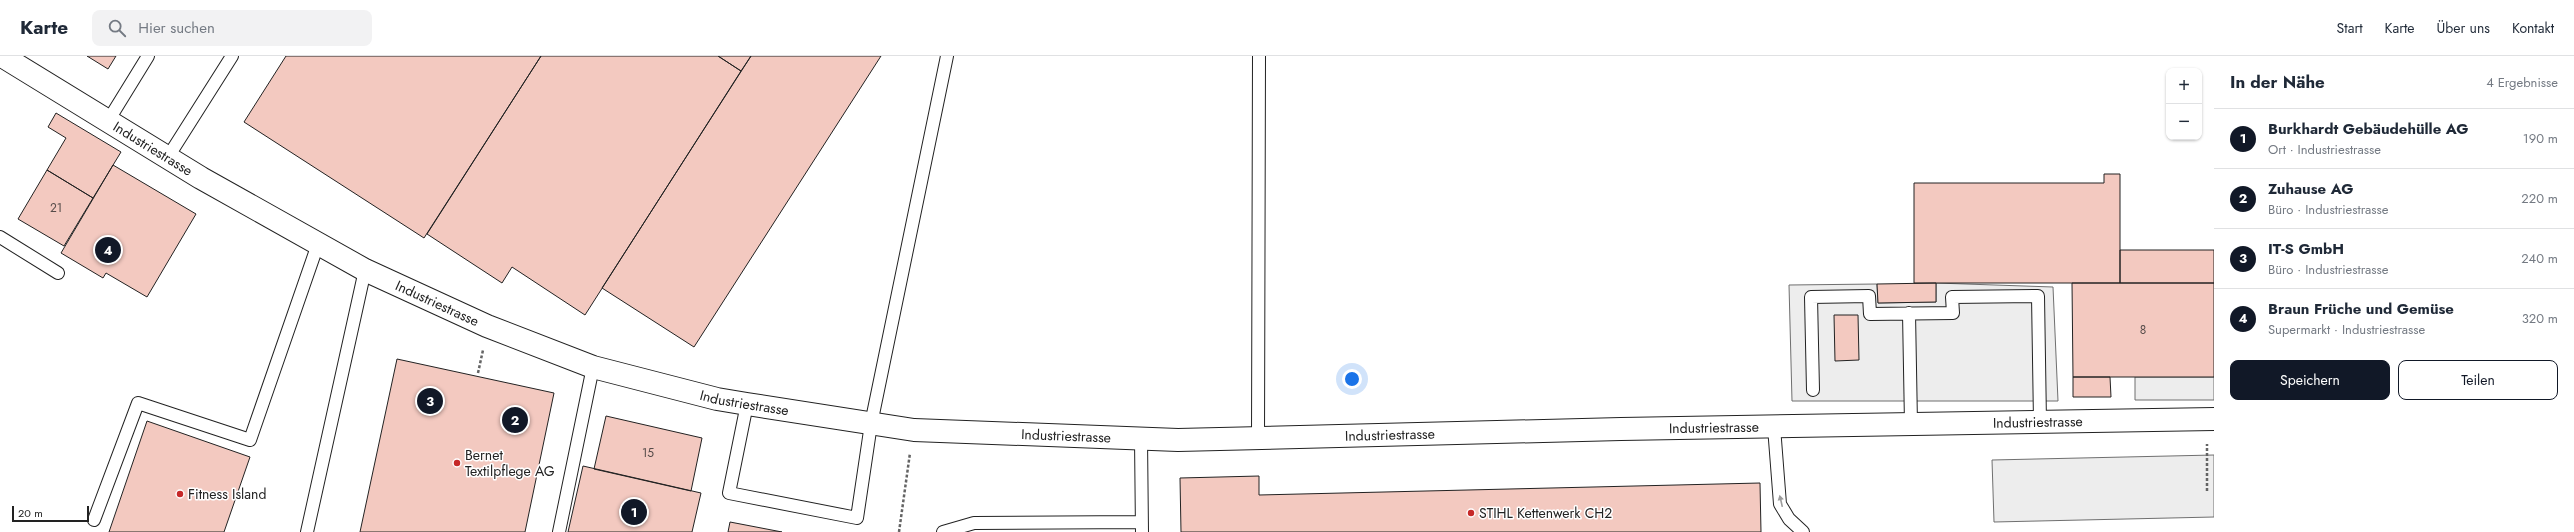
<!DOCTYPE html>
<html lang="de">
<head>
<meta charset="utf-8">
<style>
	:root { --surface:#fff; --page:#f2f2f3; --text:#1f2937; --muted:#747a83; --line:#e0e1e3; --accent:#111827 }
	body { margin:0; font-family:Jost,sans-serif; background:var(--page); color:var(--text) }
	.controls { position:absolute; right:12px; top:12px; display:grid; overflow:hidden; border-radius:8px; box-shadow:0 1px 3px #0004 }
	.controls button { width:36px; height:36px; display:grid; place-items:center; padding:0; border:0; border-bottom:1px solid var(--line); background:var(--surface); color:var(--text); font:20px sans-serif }
	.scale { position:absolute; left:12px; bottom:10px; width:77px; box-sizing:border-box; padding-left:4px; border:2px solid #222; border-top:0; font-size:11px; line-height:14px; white-space:nowrap; color:#222; -webkit-text-stroke:3px #fff; paint-order:stroke }
	.you { position:absolute; left:1352px; top:323px; width:14px; height:14px; margin:-10px; border:3px solid #fff; border-radius:50%; background:#1a73e8; box-shadow:0 0 0 6px #1a73e833 }
	.badge { display:grid; place-items:center; width:26px; height:26px; border-radius:50%; background:var(--accent); color:#fff; font-size:13px; font-weight:700 }
	.pin { position:absolute; translate:-50% -50%; border:2px solid #fff; box-shadow:0 1px 4px #0006 }
	.list { margin:0; padding:0; list-style:none }
	h2 { display:flex; justify-content:space-between; align-items:center; height:52px; margin:0; padding:0 16px; font-size:17px }
	h2 small { font-size:13px; font-weight:400; color:var(--muted) }
	.list li { display:grid; grid-template-columns:26px 1fr auto; gap:12px; align-items:center; box-sizing:border-box; height:60px; padding:0 16px; border-top:1px solid var(--line) }
	.list b { display:block; font-size:15px; white-space:nowrap }
	.list p { margin:0; font-size:13px; white-space:nowrap; color:var(--muted) }
	.list em { font-size:13px; font-style:normal; color:var(--muted) }
	.actions { display:flex; gap:8px; padding:12px 16px }
	.actions a { flex:1; padding:9px 0; border:1px solid var(--accent); border-radius:8px; text-align:center; font-size:14px; color:var(--accent) }
	.actions .main { background:var(--accent); color:#fff }
	.icon { flex:none; width:22px; height:22px; fill:none; stroke:currentColor; stroke-width:2; stroke-linecap:round; stroke-linejoin:round }
	.map { position:relative; flex:none; width:2214px; height:476px; overflow:hidden }
	header { display:flex; align-items:center; gap:24px; box-sizing:border-box; height:56px; padding:0 20px; background:var(--surface); border-bottom:1px solid var(--line) }
	header strong { font-size:19px }
	nav { display:flex; gap:22px; margin-inline-start:auto; font-size:14px }
	.search { width:280px; height:36px; background:var(--page); display:flex; align-items:center; gap:10px; box-sizing:border-box; padding:0 14px; border-radius:8px; color:var(--muted); font-size:15px }
	main { display:flex }
	aside { flex:1; background:var(--surface) }
	.map>svg:first-child { display:block }
</style>
</head>
<body>
<header>
<strong>Karte</strong>
<div class="search"><svg class="icon" aria-label="search" viewBox="0 0 24 24"><circle cx="10" cy="10" r="6"/><path d="M15 15l6 6"/></svg>Hier suchen</div>
<nav><a>Start</a><a>Karte</a><a>Über uns</a><a>Kontakt</a></nav>
</header>
<main>
<div class="map">
<svg width="2214" height="476" viewBox="0 0 2214 476">
	<rect width="100%" height="100%" fill="#fff"/>
	<path fill="#ededed" stroke="#6f6f6f" d="M1936,227L2053,231L2058,345H1792L1789,229L1877,228L1878,247L1936,246Z
		M2135,321H2214V344H2135Z
		M2214,399V461L1994,466L1992,404Z"/>
	<path fill="#f3c9c0" stroke="#222" d="M87,0H116L108,13Z
		M286,0H541L424,182L244,66Z
		M541,0H718L741,15L585,259L512,211L502,227L427,178Z
		M718,0H751L741,15Z
		M751,0H881L694,291L602,232Z
		M56,57L121,96L93,142L47,114L66,82L48,71Z
		M113,109L196,158L147,241L106,217L103,222L61,197Z
		M47,114L93,142L64,190L18,163Z
		M2104,118H2120V227H1914V127H2104Z
		M2120,194H2214V227H2120Z
		M1936,227V246L1878,247L1877,228Z
		M2072,227H2214V321H2073Z
		M1834,259H1858L1859,304L1835,305Z
		M397,303L554,337L525,476H360Z
		M2073,321H2110L2111,341H2073Z
		M606,360L702,382L691,435L594,413Z
		M147,365L250,401L224,476H109Z
		M583,410L701,437L692,476H568Z
		M1259,420V439L1760,427L1761,476H1181L1180,422Z
		M730,466L782,476H728Z"/>
	<g fill="none" stroke-linecap="round" stroke-linejoin="round">
		<g stroke="#222" stroke-width="14">
			<path id="service" d="M108,65L148,0
				M168,101L232,0
				M0,181L58,217
				M1909,257L1911,368
				M1813,334L1811,241L1869,240L1870,258L1953,257L1952,241L2038,240L2040,366
				M747,348L729,437L857,462L871,368L947,0
				M1774,371L1780,448L1789,463L1803,476
				M1141,383L1142,476
				M1258,383L1259,0
				M94,464L138,347L250,384L318,188
				M307,476L365,214
				M559,476L593,311
				M943,476L974,467L1142,466"/>
		</g>
		<g stroke="#222" stroke-width="24">
			<g id="minor">
				<path id="s1" d="M2,0L201,122L365,214L487,270L593,311L717,343L747,348L914,374L1178,384L1621,373L2214,363"/>
			</g>
		</g>
		<path stroke="#646464" stroke-width="2.5" stroke-dasharray="3 2" stroke-linecap="butt" d="M478,317L483,294
			M2207,435V388
			M899,476L910,397"/>
		<use href="#service" stroke="#fff" stroke-width="12"/>
		<use href="#minor" stroke="#fff" stroke-width="22"/>
	</g>
	<defs><path id="oneway-solid" d="M-6-.8H1V-3.2L6.5 0L1 3.2V.8H-6Z"/></defs>
	<use fill="#9c9c9c" href="#oneway-solid" transform="translate(1781 445) rotate(-103)"/>
	<g fill="#c62828" stroke="#fff" stroke-width="1.5">
		<circle cx="457" cy="407" r="4"/>
		<circle cx="180" cy="438" r="4"/>
		<circle cx="1471" cy="457" r="4"/>
	</g>
	<g text-anchor="middle" stroke-width="3" stroke-linejoin="round" paint-order="stroke">
		<g font-size="12" fill="#564c4a">
			<text x="56" y="156">21</text>
			<text x="2143" y="278">8</text>
			<text x="648" y="401">15</text>
		</g>
		<g font-size="14" fill="#222" stroke="#fff">
			<text dy="5" stroke="none"><textPath href="#s1" startOffset="177">Industriestrasse</textPath></text>
			<text dy="5" stroke="none"><textPath href="#s1" startOffset="501">Industriestrasse</textPath></text>
			<text dy="5" stroke="none"><textPath href="#s1" startOffset="825">Industriestrasse</textPath></text>
			<text dy="5" stroke="none"><textPath href="#s1" startOffset="2121">Industriestrasse</textPath></text>
			<text dy="5" stroke="none"><textPath href="#s1" startOffset="1797">Industriestrasse</textPath></text>
			<text dy="5" stroke="none"><textPath href="#s1" startOffset="1473">Industriestrasse</textPath></text>
			<text dy="5" stroke="none"><textPath href="#s1" startOffset="1149">Industriestrasse</textPath></text>
		</g>
		<g font-size="14" fill="#222" stroke="#fff" text-anchor="start">
			<text x="465" y="404">Bernet<tspan x="465" dy="16">Textilpflege AG</tspan></text>
			<text x="188" y="443">Fitness Island</text>
			<text x="1479" y="462">STIHL Kettenwerk CH2</text>
		</g>
	</g>
</svg>
<div class="controls">
<button>+</button>
<button>−</button>
</div>
<div class="scale">20 m</div>
<div class="you"></div>
<div class="pin badge" style="left:634px;top:456px">1</div>
<div class="pin badge" style="left:515px;top:364px">2</div>
<div class="pin badge" style="left:430px;top:345px">3</div>
<div class="pin badge" style="left:108px;top:194px">4</div>
</div>
<aside>
<h2>In der Nähe<small>4 Ergebnisse</small></h2>
<ul class="list">
<li><span class="badge">1</span><div><b>Burkhardt Gebäudehülle AG</b><p>Ort · Industriestrasse</p></div><em>190 m</em></li>
<li><span class="badge">2</span><div><b>Zuhause AG</b><p>Büro · Industriestrasse</p></div><em>220 m</em></li>
<li><span class="badge">3</span><div><b>IT-S GmbH</b><p>Büro · Industriestrasse</p></div><em>240 m</em></li>
<li><span class="badge">4</span><div><b>Braun Früche und Gemüse</b><p>Supermarkt · Industriestrasse</p></div><em>320 m</em></li>
</ul>
<div class="actions"><a class="main">Speichern</a><a>Teilen</a></div>
</aside>
</main>
</body>
</html>
